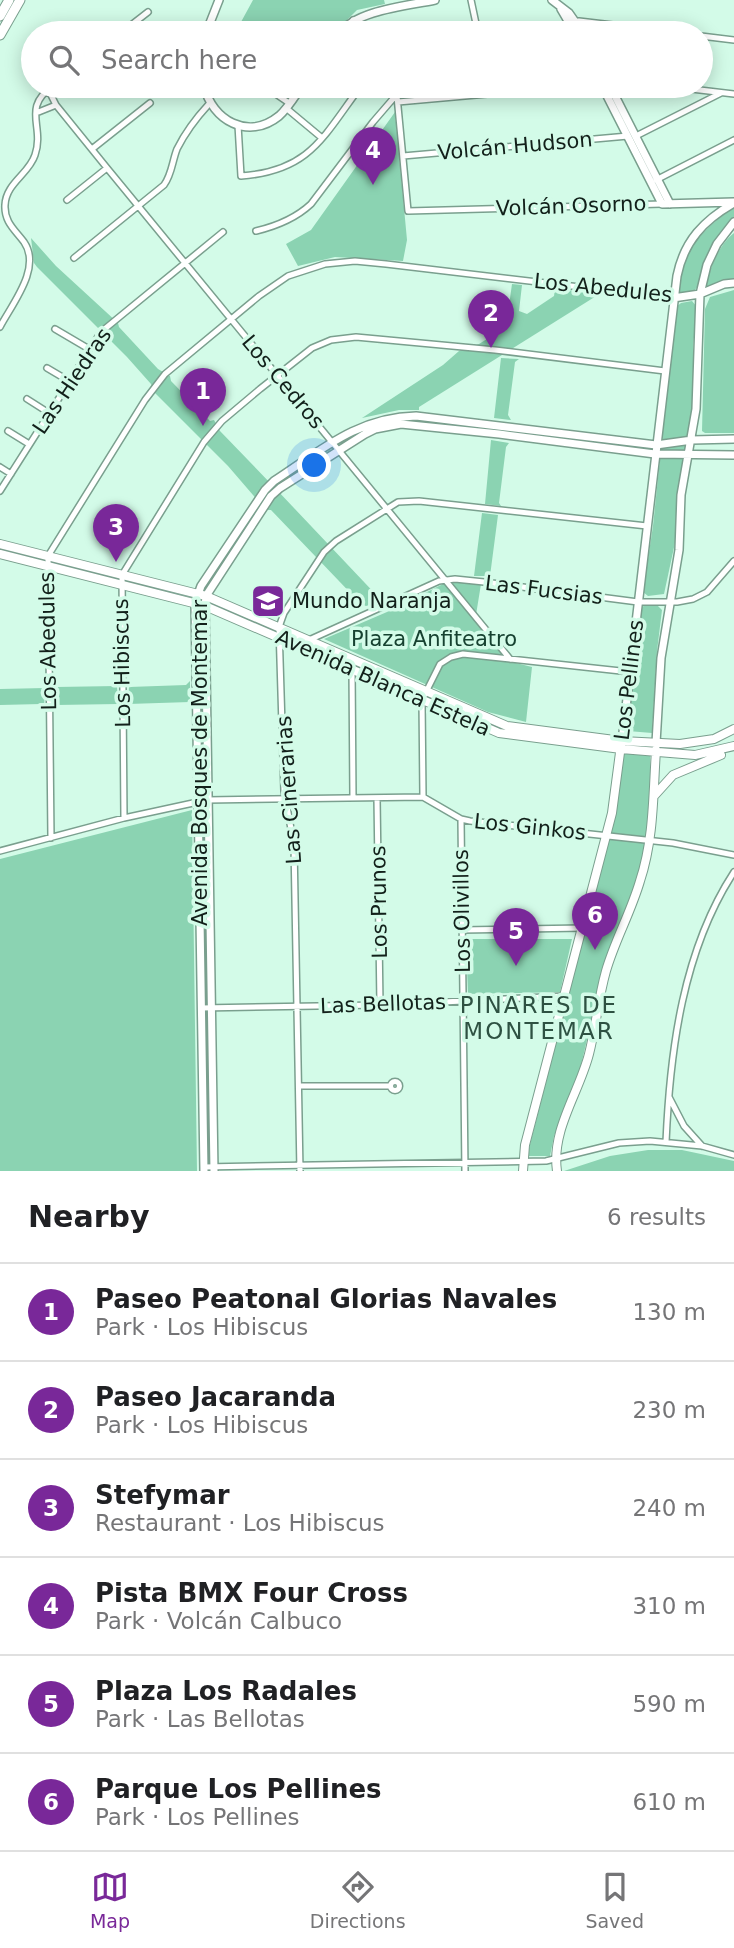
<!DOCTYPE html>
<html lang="en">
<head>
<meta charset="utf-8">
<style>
	:root { --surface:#fff; --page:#f6f6f6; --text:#202124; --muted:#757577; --line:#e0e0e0; --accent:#792899 }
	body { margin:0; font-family:"DejaVu Sans",sans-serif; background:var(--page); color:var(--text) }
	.you { position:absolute; left:315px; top:466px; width:24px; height:24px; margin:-18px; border:5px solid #fff; border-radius:50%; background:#1a73e8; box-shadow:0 0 0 10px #1a73e833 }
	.badge { display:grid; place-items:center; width:46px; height:46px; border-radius:50%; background:var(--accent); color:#fff; font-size:23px; font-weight:700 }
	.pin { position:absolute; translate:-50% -58px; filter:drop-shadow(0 2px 4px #0008) }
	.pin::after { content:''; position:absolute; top:37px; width:24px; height:21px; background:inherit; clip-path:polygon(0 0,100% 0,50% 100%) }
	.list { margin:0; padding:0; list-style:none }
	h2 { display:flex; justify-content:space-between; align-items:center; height:91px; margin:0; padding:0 28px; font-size:30px }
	h2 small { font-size:23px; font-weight:400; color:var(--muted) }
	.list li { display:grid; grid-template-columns:46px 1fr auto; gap:21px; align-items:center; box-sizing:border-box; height:98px; padding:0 28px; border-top:2px solid var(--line) }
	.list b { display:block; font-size:26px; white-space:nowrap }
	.list p { margin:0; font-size:23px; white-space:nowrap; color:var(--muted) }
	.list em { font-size:23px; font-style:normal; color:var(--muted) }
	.icon { flex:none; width:38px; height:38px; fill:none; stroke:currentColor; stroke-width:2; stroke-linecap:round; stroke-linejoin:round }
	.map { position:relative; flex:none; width:734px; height:1171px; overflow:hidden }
	.search { position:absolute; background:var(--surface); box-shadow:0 4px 18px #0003; left:21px; right:21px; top:21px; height:77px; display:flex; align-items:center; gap:18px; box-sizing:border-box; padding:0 24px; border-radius:38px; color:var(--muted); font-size:26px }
	.sheet { height:679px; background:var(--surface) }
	nav { display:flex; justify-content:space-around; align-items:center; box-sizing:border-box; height:98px; border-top:2px solid var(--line); background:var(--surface); font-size:19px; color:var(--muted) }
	nav a { display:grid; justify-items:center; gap:4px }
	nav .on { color:var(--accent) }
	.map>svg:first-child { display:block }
</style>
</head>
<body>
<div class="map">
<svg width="734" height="1171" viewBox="0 0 734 1171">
	<rect width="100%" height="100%" fill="#d3fbe8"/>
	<path fill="#8bd3b2" d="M253,0H384L385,4L357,10L334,33H235Z
		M395,112L407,240L403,261L335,257L298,266L286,244L311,230Z
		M734,207V217L717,237L708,253L698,286L694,291L681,294L678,290C681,281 681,271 684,262C693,239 714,221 734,207Z
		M734,233V281L703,291C710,271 717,246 734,233Z
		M31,238L56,266L118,323L119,327L158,369L170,376L171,381L210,421L214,420L220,431L273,486L330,450L332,452L300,471L276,489L382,601L366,606L361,604L271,510H266L262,504L239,536L208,587L205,586L259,502L228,466L154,392L151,384L127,357L37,267L34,263Z
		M512,284L522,285L519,311L527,314L554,296L555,289L601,293L419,407V410H399L362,418L443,365L459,351L479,344L506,327Z
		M734,290V433H705L702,431L705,309L710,297Z
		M692,301L697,307L693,347V411L678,486L676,538L664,594L648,596L643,592L653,526L676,307L681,303Z
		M501,358L519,359L515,362L508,415L511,420L494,418Z
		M491,440L509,443L506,447L499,503L501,506L485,504Z
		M482,513L498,515L490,576H474Z
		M458,580L481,584L475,621L508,661L532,667L526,722L488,712L324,639L387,612L443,584Z
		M646,604H656L662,610L657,651L652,733L628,731L640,609Z
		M202,617L211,1171H207L199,618Z
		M190,681V702L128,704L129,687L186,685Z
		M117,686L118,704L56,705V687Z
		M45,688L44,708L41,704L0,705V689Z
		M623,753L650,756L651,808L641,866L629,903L604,966L579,1074L554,1136L550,1156H527L608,842L619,789Z
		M192,810L197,1171H0V859Z
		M466,939H572L560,992L468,994Z
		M648,1150H682L734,1161V1171H564L610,1156Z"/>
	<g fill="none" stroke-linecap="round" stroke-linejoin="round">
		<g stroke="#7a9f8e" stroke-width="8">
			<path id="minor" d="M471,0L478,33
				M353,20L363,33
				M572,22L579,21L680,33
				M121,33L148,12
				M701,36L734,40
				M264,86L289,103
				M396,86L408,211L662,204
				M666,86L734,94
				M48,89L56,105L107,168L510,659
				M398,102L579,86
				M286,108L322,138
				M36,113L56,105
				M238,125L241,176C310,171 323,137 361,86
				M636,136L721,93
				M92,149L150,103
				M403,156L628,136
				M656,180L734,140
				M67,200L107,168
				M256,231C277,226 296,218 311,204L373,122L398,93
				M74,258L164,185C172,174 172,162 177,149C185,133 197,117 209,104
				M0,327C12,304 42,268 24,242C15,230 4,222 5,205C6,183 29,174 35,155C45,126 21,108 53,86
				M55,329L89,349
				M47,368L69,381
				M27,399L49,413
				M8,431L29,444
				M0,467L11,474
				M0,491L101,332L223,232
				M309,640L439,581L455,579L484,582L638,602H677L693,599L707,592L734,561
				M352,669L353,798
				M423,797L422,700L440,664L451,657L463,654L630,672
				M377,798L380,1005
				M124,818L122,575L204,442L222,421L260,389L312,348L331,340L356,337L495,350L665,371
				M461,819L465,1171
				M51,838L48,556L145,400L165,374L259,296L288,276L325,264L355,261L386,264L673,298
				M0,851L124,818L207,800L423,797L461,819L470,821L673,843L734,855
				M461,930L583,928
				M201,1008L380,1005L565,996
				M390.5 1086a4.5 4.5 0 1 1 9 0a4.5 4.5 0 1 1-9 0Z
				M299,1086H390
				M669,1097L684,1126L702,1146
				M666,1142C670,1050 683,950 734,872
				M204,1167L546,1161L619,1143L650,1141L702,1146L734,1155
				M300,1171L294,845L284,791L279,627L284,613L324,552L336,541L398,502L419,501L647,526"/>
		</g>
		<g stroke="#7a9f8e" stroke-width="10">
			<path id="tertiary" d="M552,0L569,13L583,33
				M561,9L575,33
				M206,33L219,0
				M340,33C357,10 407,6 435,0
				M204,86C212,120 248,141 279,116C288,108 295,96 302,86
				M602,86L662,204L734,202
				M610,86L670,204
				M673,298L700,294L724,284L734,283
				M622,741L677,276C684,241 704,220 734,203
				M656,743L661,658L679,550L681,495L696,409L700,294L707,265L717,244L734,222
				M204,1171L195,603L201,586L265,490L274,481C320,451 358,417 416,416L656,445L692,440L734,439
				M214,1171L205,606L206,596L271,496L280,488L365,434L375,429L401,424L499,434L655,454L734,455"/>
		</g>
		<g stroke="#7a9f8e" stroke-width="10">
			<path id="secondary" d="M0,544L206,596L507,726L622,741L680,744L714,739L734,729
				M0,554L205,606L499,733L621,749L695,755L734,746
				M654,796L673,775L721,755
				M523,1171L525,1145L612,813L621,745
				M557,1171C551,1130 579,1093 589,1054C596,1027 598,999 606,971C615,940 631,912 640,881C654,839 653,794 656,750"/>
		</g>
		<g stroke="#7a9f8e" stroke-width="11">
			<path id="primary" d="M0,16L9,0
				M0,35L20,0"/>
		</g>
		<use href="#minor" stroke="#fff" stroke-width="5"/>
		<use href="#tertiary" stroke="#fff" stroke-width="7"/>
		<use href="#secondary" stroke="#fff" stroke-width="8"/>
		<use href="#primary" stroke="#fff" stroke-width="9"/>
	</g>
	<defs>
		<g id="school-square" transform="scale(1.75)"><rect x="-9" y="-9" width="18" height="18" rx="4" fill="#792899" stroke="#d3fbe8"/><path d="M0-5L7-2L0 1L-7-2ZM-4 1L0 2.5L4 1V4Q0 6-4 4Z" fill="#fff"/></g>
	</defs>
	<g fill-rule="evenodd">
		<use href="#school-square" x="268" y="601"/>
	</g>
	<g text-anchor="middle" stroke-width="7" stroke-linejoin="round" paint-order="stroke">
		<g font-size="21" fill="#12201a" stroke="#d3fbe8">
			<text transform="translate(515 146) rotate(-5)" y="7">Volcán Hudson</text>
			<text transform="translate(571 206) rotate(-2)" y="7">Volcán Osorno</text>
			<text transform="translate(603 288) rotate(6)" y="7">Los Abedules</text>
			<text transform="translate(72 381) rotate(-56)" y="7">Las Hiedras</text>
			<text transform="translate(283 382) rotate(50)" y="7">Los Cedros</text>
			<text transform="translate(544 590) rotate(7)" y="7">Las Fucsias</text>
			<text transform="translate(48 641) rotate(-91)" y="7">Los Abedules</text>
			<text transform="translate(122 663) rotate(-91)" y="7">Los Hibiscus</text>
			<text transform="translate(629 680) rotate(-83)" y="7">Los Pellines</text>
			<text transform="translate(383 683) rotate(24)" y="7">Avenida Blanca Estela</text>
			<text transform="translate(200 763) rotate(-90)" y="7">Avenida Bosques de Montemar</text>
			<text transform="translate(289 790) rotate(-94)" y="7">Las Cinerarias</text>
			<text transform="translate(530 827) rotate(6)" y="7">Los Ginkos</text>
			<text transform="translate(379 902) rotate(-91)" y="7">Los Prunos</text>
			<text transform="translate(462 911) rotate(-91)" y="7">Los Olivillos</text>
			<text transform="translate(383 1004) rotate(-2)" y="7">Las Bellotas</text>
		</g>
		<g font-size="21" fill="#12201a" stroke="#d3fbe8" text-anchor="start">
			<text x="292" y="608">Mundo Naranja</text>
		</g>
		<g font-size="21" fill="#164130" stroke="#d3fbe8">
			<text x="434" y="646">Plaza Anfiteatro</text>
		</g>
		<g font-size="23" letter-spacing="2" fill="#2e5142" stroke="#d3fbe8">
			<text x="539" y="1013">PINARES DE<tspan x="539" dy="26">MONTEMAR</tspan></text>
		</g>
	</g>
</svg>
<div class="you"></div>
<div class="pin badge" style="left:203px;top:426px">1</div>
<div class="pin badge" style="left:491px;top:348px">2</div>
<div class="pin badge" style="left:116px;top:562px">3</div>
<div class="pin badge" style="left:373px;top:185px">4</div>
<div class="pin badge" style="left:516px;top:966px">5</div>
<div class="pin badge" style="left:595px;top:950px">6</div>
<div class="search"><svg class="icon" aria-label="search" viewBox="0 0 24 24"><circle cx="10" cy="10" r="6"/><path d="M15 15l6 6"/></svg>Search here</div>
</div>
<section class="sheet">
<h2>Nearby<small>6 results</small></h2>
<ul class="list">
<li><span class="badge">1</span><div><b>Paseo Peatonal Glorias Navales</b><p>Park · Los Hibiscus</p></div><em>130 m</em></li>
<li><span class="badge">2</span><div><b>Paseo Jacaranda</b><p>Park · Los Hibiscus</p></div><em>230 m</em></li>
<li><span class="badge">3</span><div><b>Stefymar</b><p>Restaurant · Los Hibiscus</p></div><em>240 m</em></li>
<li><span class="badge">4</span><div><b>Pista BMX Four Cross</b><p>Park · Volcán Calbuco</p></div><em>310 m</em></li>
<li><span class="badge">5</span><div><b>Plaza Los Radales</b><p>Park · Las Bellotas</p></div><em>590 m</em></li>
<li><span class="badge">6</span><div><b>Parque Los Pellines</b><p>Park · Los Pellines</p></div><em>610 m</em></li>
</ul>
</section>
<nav>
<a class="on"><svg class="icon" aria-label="map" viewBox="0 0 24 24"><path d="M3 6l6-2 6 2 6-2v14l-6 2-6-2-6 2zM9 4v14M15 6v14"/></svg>Map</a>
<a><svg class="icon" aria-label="directions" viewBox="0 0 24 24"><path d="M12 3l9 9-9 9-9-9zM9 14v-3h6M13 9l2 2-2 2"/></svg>Directions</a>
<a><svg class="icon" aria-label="saved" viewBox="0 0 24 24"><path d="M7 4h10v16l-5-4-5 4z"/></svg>Saved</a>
</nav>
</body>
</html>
